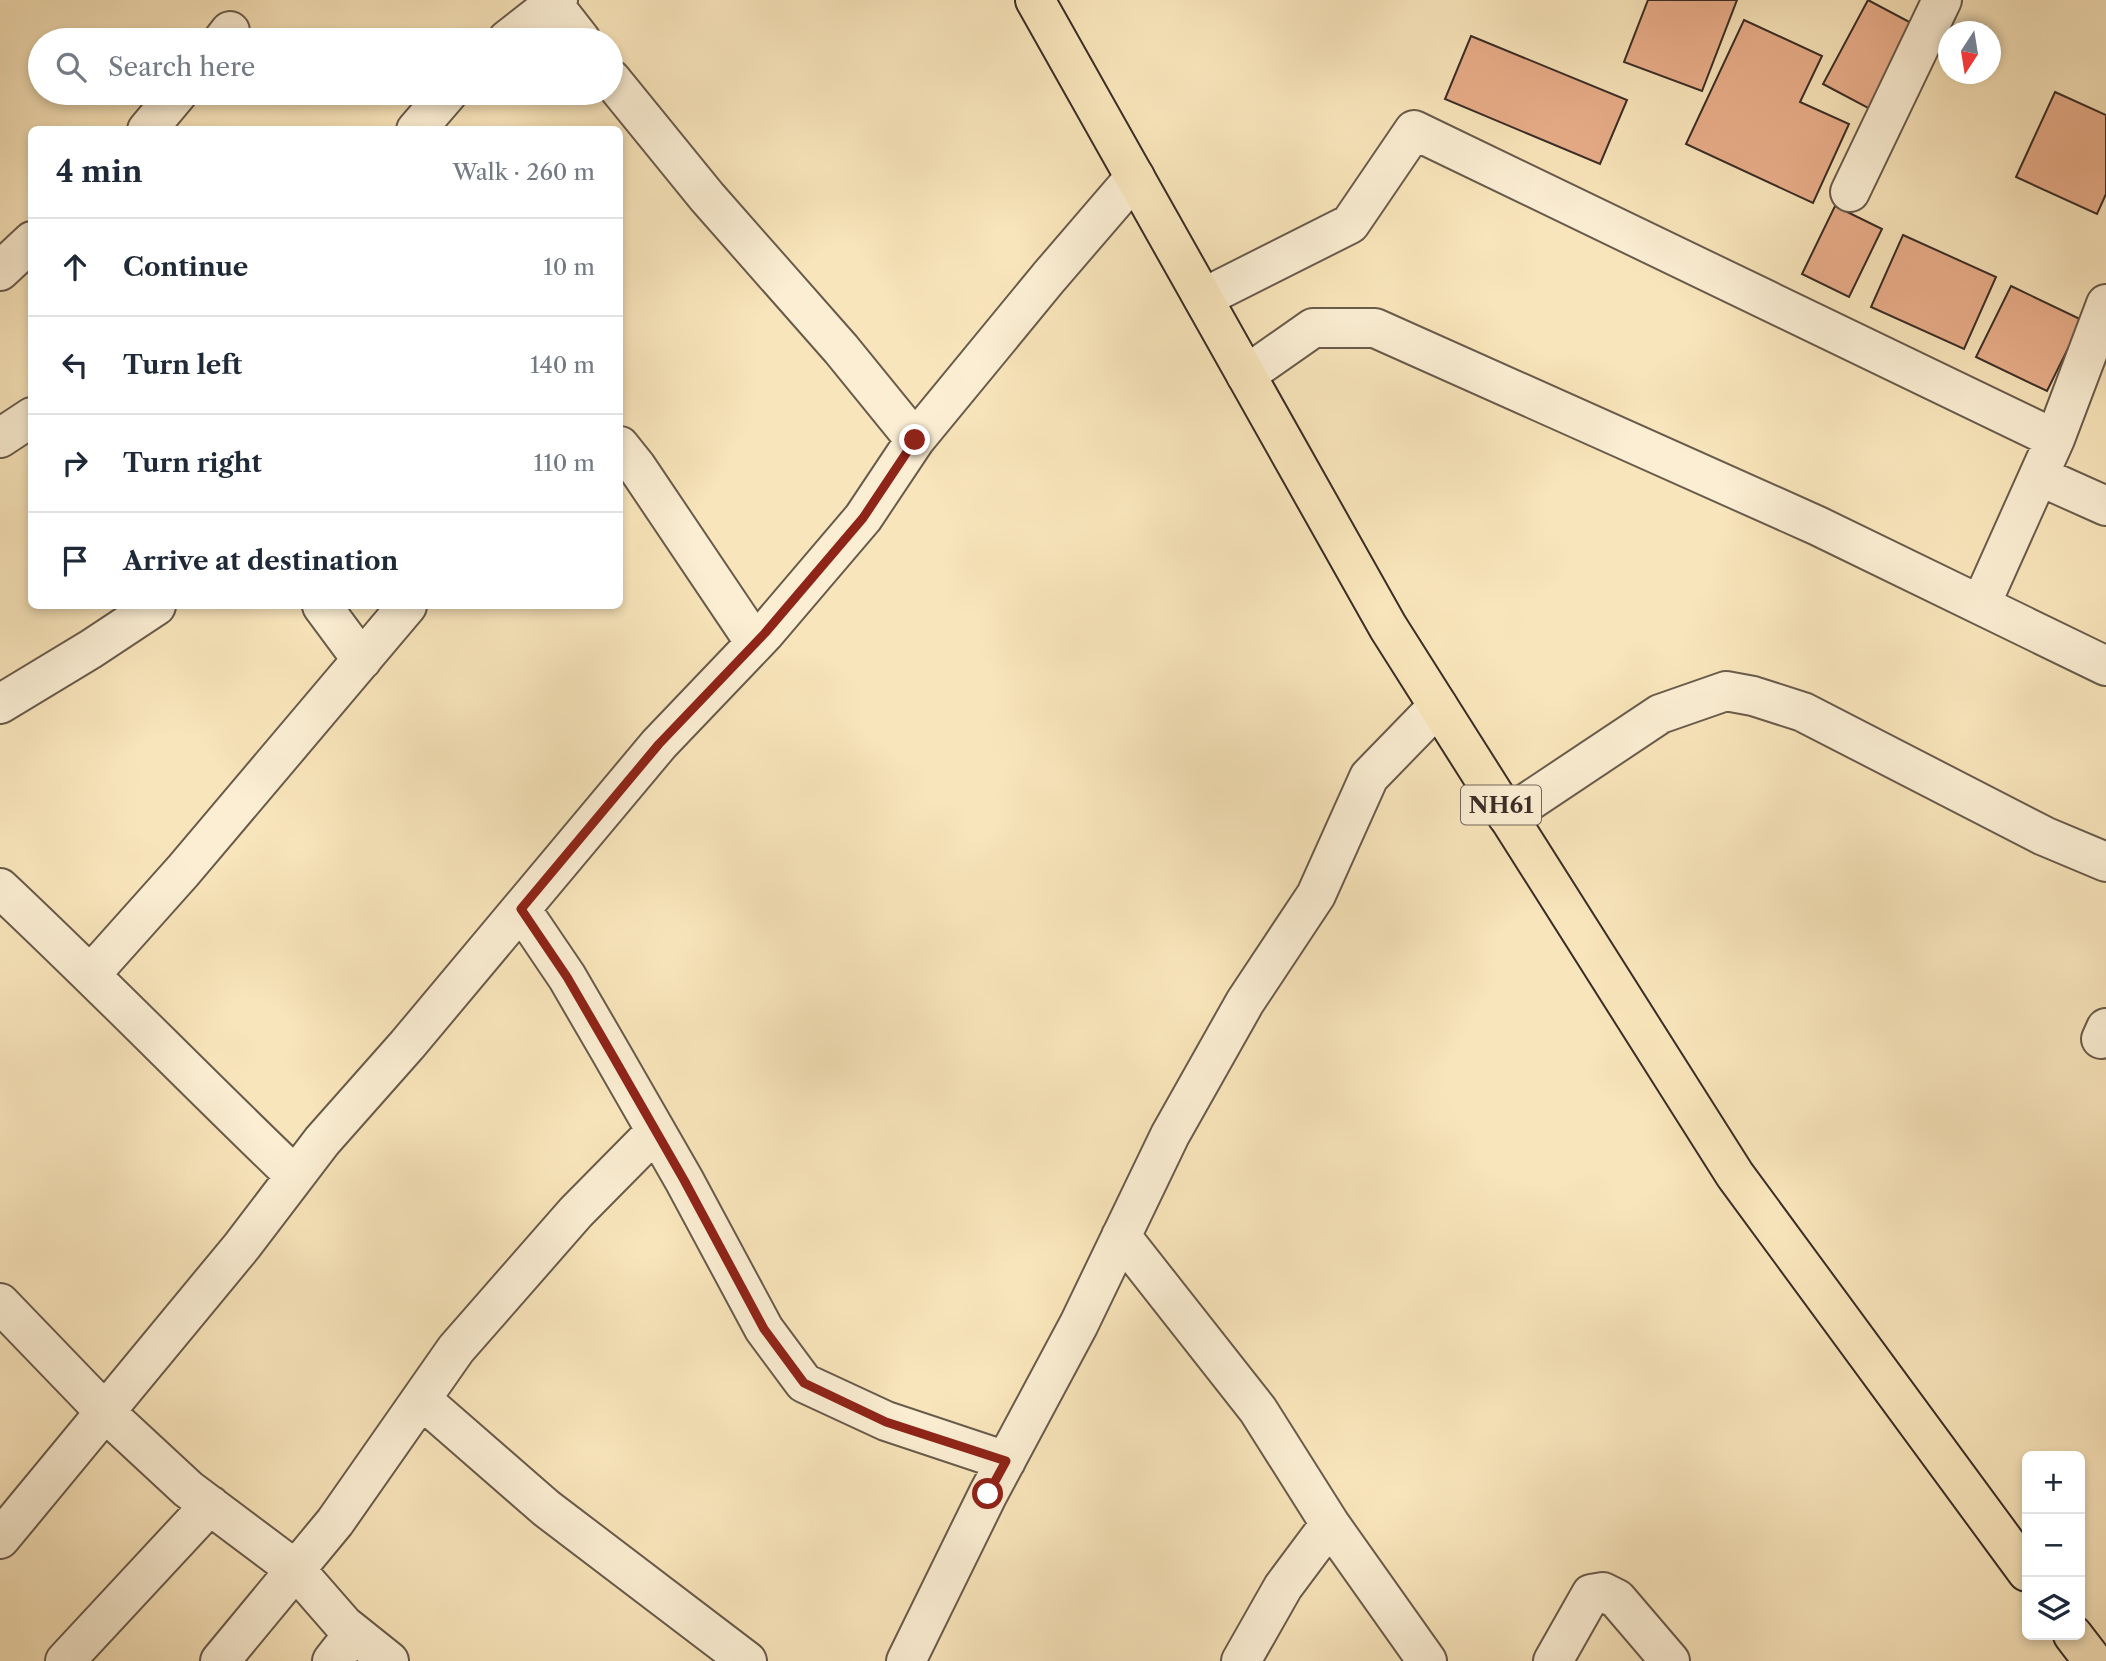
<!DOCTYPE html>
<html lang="en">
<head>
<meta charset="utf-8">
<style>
	:root { --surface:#fff; --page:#f2f2f3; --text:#1f2937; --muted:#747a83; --line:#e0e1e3 }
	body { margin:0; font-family:"Libre Caslon Text",serif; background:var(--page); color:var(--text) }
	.controls { position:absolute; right:21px; bottom:21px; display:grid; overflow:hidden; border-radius:10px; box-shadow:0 4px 10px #0003 }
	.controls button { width:63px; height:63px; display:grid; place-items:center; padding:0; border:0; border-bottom:2px solid var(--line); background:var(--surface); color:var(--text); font:35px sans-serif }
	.compass { position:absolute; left:1938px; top:21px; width:63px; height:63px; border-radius:50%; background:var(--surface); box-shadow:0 4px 10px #0003; rotate:192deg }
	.stop { position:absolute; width:21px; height:21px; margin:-16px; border:5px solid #8f2418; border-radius:50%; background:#fff }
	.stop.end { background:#8f2418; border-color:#fff; box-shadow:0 2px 7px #0008 }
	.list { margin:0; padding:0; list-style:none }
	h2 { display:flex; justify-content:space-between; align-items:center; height:91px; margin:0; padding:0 28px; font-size:30px }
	h2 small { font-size:23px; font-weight:400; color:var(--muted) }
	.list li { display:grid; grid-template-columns:46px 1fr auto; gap:21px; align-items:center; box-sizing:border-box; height:98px; padding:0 28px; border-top:2px solid var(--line) }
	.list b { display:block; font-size:26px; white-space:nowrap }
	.list em { font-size:23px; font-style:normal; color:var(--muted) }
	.icon { flex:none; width:38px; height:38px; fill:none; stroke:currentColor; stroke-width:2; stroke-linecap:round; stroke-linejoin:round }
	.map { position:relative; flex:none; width:2106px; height:1661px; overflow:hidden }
	.search { position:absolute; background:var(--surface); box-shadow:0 4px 10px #0003; left:28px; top:28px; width:595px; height:77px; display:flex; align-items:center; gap:18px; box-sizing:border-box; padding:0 24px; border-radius:38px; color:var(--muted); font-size:26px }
	.panel { position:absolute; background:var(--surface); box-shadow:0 4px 10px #0003; left:28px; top:126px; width:595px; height:483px; border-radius:10px }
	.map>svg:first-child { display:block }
</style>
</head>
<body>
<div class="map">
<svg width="2106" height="1661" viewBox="0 0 2106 1661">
	<rect width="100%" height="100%" fill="#f9e5bb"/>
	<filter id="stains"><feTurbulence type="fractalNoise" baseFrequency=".00286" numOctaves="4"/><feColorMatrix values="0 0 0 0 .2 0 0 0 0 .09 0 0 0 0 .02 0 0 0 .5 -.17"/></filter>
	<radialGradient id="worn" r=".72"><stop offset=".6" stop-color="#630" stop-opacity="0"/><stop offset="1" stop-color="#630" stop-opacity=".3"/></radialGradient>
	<path fill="#e9ae8a" stroke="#392d27" stroke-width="2" d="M1648,0H1737L1702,91L1624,62Z
		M1868,0L1915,25L1870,109L1823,84Z
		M1744,20L1822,56L1800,102L1849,124L1813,203L1686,144Z
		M1471,36L1627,100L1600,164L1445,99Z
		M2055,92L2106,115V194L2097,214L2016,177Z
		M1835,206L1882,229L1849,297L1802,274Z
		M1903,235L1996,277L1964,349L1871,307Z
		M2011,286L2082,320L2047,391L1976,357Z"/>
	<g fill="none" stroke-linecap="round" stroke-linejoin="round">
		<g stroke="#695b4c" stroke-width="42">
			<path id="minor" d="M553,4L581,40
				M223,40L230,31
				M507,40L558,0
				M611,79L707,197L841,349L915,440
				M147,130L178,93
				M416,130L448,93
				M1850,192L1942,0
				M0,271L32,241
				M1203,298L1350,224L1414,130L2055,439L2106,304
				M1246,375L1313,328H1375L1818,526L2106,666
				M0,438L32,417
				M620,446L636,466L755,643
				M2039,476L2106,506
				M1981,604L2055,439
				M322,606L362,660
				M0,704L91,649L156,606
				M1507,816L1660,714L1726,691L1753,696L1803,712L2044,836L2106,862
				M0,888C100,982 196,1081 295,1176
				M521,909L567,977L610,1051L684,1180L764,1329L804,1383L886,1421L1006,1461
				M91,974L183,871L407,606
				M2101,1039L2106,1028
				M1121,1236L1258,1410L1330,1524L1427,1661
				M0,1303L105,1412L188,1489L296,1570L344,1625L389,1661
				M421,1399L546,1508L747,1661
				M0,1539L242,1246L322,1141L407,1045L659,744L765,633L863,518L915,440L1049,277L1135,177
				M65,1661L210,1505
				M220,1661L335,1522L456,1349L576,1212L656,1131
				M332,1661L354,1633
				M906,1661L988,1494L1079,1324L1170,1135L1245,1002L1316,895L1369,777L1438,706
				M1241,1661L1283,1587L1330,1524
				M1553,1661L1591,1594L1603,1592L1617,1599L1670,1661"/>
		</g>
		<g stroke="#392d27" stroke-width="42">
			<path id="highway" d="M1035,0L1388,627L1735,1175L2027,1572
				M2073,1635L2093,1661"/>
		</g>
		<use href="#minor" stroke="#fbeed3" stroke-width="38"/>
		<use href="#highway" stroke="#f9e5bb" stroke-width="38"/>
	</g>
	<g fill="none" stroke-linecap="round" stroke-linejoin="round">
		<path stroke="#8f2418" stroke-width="9" d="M915,440L863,518L765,633L659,744L521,909L567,977L610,1051L684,1180L764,1329L804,1383L886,1422L1006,1461L988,1494"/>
	</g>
	<g text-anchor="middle" stroke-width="7" stroke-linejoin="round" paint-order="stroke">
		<rect fill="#fbeed3" stroke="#73675b" stroke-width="2" x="1461" y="785.5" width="80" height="39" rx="5"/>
		<g font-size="23" font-weight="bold" fill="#392d27">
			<text x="1501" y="813">NH61</text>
		</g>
	</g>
	<rect width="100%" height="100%" filter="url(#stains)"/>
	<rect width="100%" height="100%" fill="url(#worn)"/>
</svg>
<div class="controls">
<button>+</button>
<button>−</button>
<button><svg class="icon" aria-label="layers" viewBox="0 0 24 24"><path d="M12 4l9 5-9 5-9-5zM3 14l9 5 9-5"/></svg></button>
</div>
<svg class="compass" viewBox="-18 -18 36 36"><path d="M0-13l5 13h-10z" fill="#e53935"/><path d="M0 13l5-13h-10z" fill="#747a83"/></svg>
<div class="stop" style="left:988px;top:1494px"></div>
<div class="stop end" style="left:915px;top:440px"></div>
<div class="search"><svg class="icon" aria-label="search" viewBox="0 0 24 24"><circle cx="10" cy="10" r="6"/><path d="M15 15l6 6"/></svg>Search here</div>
<section class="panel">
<h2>4 min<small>Walk · 260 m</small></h2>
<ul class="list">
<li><svg class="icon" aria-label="ahead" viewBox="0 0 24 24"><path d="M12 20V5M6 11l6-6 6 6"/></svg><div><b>Continue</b></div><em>10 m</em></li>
<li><svg class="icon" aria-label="left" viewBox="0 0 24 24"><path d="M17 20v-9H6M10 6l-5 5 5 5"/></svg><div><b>Turn left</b></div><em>140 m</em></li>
<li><svg class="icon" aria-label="right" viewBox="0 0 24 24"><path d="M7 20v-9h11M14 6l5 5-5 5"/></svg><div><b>Turn right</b></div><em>110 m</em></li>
<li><svg class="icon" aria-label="arrive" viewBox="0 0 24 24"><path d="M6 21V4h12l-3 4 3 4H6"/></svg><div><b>Arrive at destination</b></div></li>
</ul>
</section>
</div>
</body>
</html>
